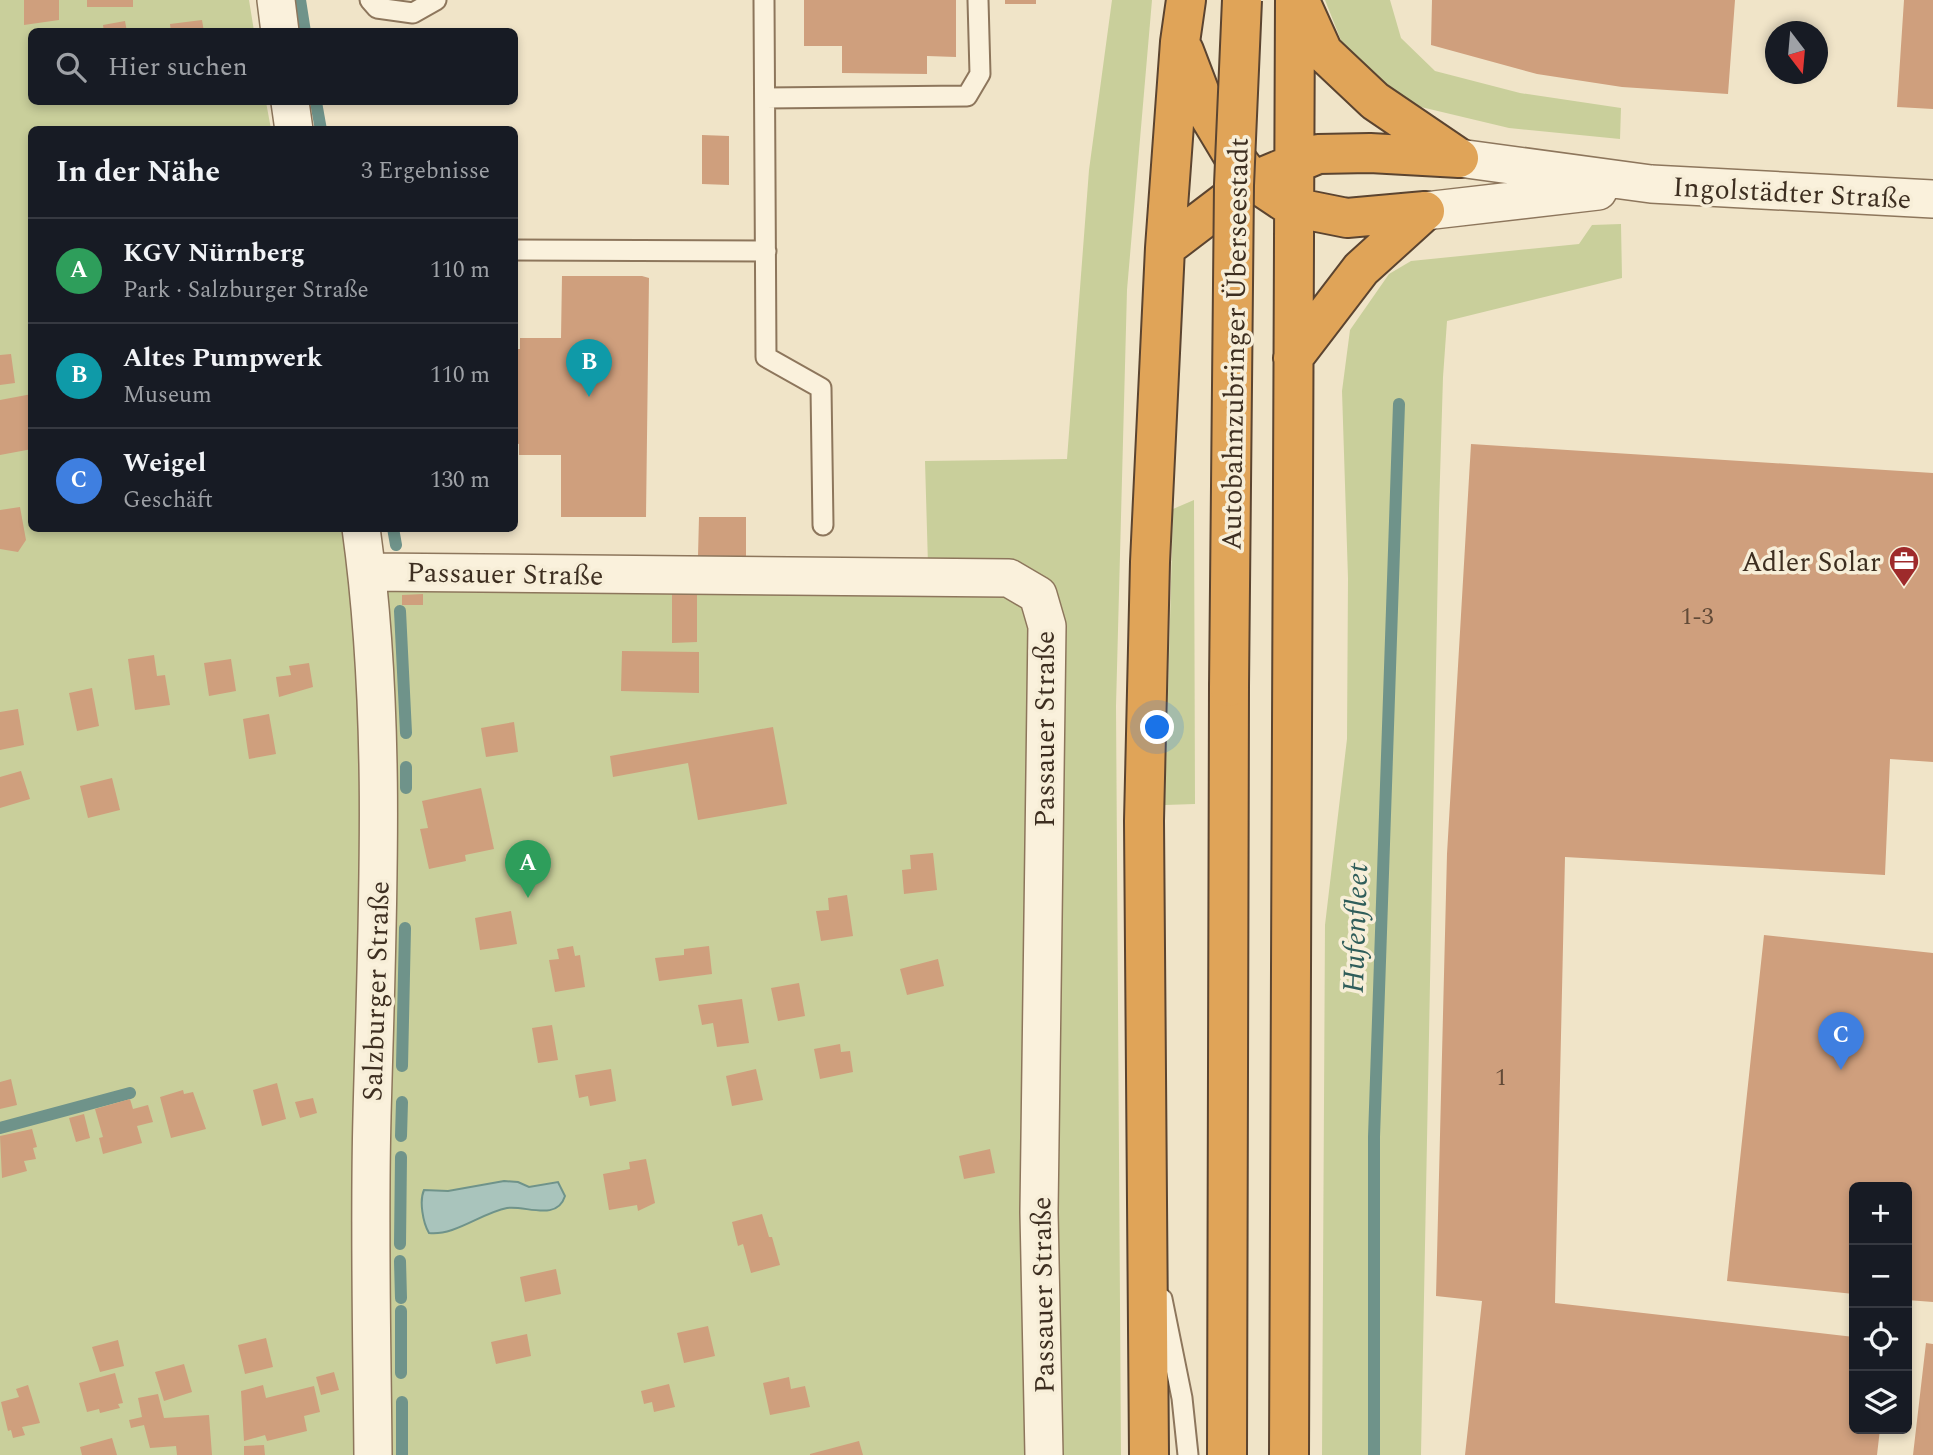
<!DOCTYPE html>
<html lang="de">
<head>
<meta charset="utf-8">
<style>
	:root { --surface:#171b24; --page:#20242c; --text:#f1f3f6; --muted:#9ea1a6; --line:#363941; --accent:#b45309 }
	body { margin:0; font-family:Spectral,serif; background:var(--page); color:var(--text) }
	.controls { position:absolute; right:21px; bottom:21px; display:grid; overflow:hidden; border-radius:10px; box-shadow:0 4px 10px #0003 }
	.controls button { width:63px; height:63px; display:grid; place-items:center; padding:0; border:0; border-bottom:2px solid var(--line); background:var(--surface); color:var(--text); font:35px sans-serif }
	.compass { position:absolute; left:1765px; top:21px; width:63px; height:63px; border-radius:50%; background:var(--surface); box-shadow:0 4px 10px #0003; rotate:164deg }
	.you { position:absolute; left:1158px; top:728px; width:24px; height:24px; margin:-18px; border:5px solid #fff; border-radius:50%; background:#1a73e8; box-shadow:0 0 0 10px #1a73e833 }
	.badge { display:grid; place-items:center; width:46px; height:46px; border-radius:50%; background:var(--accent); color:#fff; font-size:23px; font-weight:700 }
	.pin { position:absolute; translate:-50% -58px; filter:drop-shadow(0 2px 4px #0008) }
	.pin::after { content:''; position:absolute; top:37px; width:24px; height:21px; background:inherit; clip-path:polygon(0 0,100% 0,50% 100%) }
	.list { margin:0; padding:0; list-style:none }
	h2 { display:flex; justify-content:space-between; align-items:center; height:91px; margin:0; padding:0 28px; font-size:30px }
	h2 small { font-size:23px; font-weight:400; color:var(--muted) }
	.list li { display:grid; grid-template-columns:46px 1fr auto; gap:21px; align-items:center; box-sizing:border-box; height:105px; padding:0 28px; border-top:2px solid var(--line) }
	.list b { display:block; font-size:26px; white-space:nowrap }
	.list p { margin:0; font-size:23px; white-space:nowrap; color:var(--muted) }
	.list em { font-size:23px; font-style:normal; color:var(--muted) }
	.icon { flex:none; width:38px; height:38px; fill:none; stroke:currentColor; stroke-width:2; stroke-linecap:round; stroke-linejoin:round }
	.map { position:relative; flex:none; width:1933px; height:1455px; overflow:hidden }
	.search { position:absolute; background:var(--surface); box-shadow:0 4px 10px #0003; left:28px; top:28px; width:490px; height:77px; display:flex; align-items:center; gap:18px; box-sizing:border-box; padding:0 24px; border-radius:10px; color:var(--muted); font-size:26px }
	.panel { position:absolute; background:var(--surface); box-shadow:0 4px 10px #0003; left:28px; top:126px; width:490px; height:406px; border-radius:10px }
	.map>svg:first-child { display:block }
</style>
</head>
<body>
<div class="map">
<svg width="1933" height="1455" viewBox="0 0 1933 1455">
	<rect width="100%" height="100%" fill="#f0e4c8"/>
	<path fill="#c9cf9b" d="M0,0H249L254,31L32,32V102H266L271,129L32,130V528L343,529L354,581L928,565L925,461L1067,459L1089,170L1112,0H1152L1127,290L1116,706L1121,1455H0Z
		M1325,0H1390L1401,38L1435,71L1520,93L1621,108L1620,139L1509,128L1400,102L1344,48Z
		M1621,224L1622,278L1447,321L1443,377L1439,510L1421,1455H1322L1325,925L1347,739L1348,578L1342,391L1350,330L1389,274L1411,261L1579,244L1592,225Z
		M1194,500L1195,804L1165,805L1173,509Z"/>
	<path fill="#a9c4bc" stroke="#6f938a" stroke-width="2" d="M504,1181L518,1182L529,1187L558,1182L565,1196C557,1222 525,1205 507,1208C481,1213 455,1236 429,1233C423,1223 419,1201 424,1190L448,1191Z"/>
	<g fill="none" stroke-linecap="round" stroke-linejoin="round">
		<path stroke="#6f938a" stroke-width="12" d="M300,0L305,32
			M316,102L321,130
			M393,528L396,545
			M400,611L406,733
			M406,767V788
			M402,1066L405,928
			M0,1128L130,1093
			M401,1136L402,1102
			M400,1244L401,1157
			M400,1261L401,1298
			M401,1311V1373
			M402,1402V1455
			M1374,1455V1137L1399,404"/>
	</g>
	<path fill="#cf9f7d" d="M24,0H59V20L24,25Z
		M87,0H133V7H87Z
		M804,0H956V57L927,56V74L842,73V46H804Z
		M1005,0H1036V4H1005Z
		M1432,0H1735L1728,94L1622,87L1537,74L1431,45Z
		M1904,0H1933V109L1897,107Z
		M202,20L204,32H171L170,24Z
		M125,21L127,32H104L103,25Z
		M702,135L729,136V185L702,184Z
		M562,276H642L649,278L646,517H561V455H519V444L515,443L516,349H520V338H561Z
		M11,354L15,383L0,385V355Z
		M32,394V449L0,455V400Z
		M1471,444L1933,473V762L1890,759L1885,875L1565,857L1555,1303L1854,1337V1429H1880L1877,1455H1465L1482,1301L1436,1296L1447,854Z
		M20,507L26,540L18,552L0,549V510Z
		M699,517H746V556H698Z
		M672,590H697V642L672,643Z
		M423,594V605H402V595Z
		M622,651L699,652V693L621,691Z
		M154,655L157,676L165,675L170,705L135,710L128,659Z
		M231,659L236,691L209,696L204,663Z
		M309,663L313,687L279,697L276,677L291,675L289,666Z
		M92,688L99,726L77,731L69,693Z
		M18,709L24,745L0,750V712Z
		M269,714L276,754L249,759L243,719Z
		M514,722L518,752L486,757L481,728Z
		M773,727L787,804L698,820L688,763L613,777L610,756Z
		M21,771L30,799L0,808V777Z
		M112,778L120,810L88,818L80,786Z
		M481,788L494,849L465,855L466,861L429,869L420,829L428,828L422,801Z
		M933,853L937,890L904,894L902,870L911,869L910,855Z
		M847,895L853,936L821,941L816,911L829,910L828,898Z
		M511,911L517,944L480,950L475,918Z
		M1764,935L1933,953V1302L1907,1300V1187H1854V1294L1727,1281Z
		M573,946L575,956L580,955L585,987L555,992L549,960L559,959L557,949Z
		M709,946L712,974L659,981L655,958L684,955V949Z
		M938,959L944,986L907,995L900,969Z
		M799,983L805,1016L778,1021L771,988Z
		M742,999L749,1043L717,1047L713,1023L702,1025L698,1005Z
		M552,1025L558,1060L538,1063L532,1028Z
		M840,1044L841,1052L850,1051L853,1072L820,1079L814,1049Z
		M611,1069L616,1101L590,1106L588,1096L579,1098L575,1075Z
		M756,1069L763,1100L732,1106L726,1076Z
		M11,1079L17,1105L0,1109V1082Z
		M277,1083L286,1119L262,1126L253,1090Z
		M183,1090L184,1094L193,1092L206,1129L171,1138L160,1097Z
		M313,1098L317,1113L300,1118L295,1102Z
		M130,1099L133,1109L148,1105L153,1122L137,1126L142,1143L103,1154L99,1138L103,1137L95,1109Z
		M84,1114L90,1138L76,1142L69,1118Z
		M32,1129L37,1147L33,1148L36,1159L24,1161L27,1171L2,1178L0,1136Z
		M990,1149L995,1173L964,1179L959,1156Z
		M646,1159L655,1203L638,1211L637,1205L609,1210L603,1174L630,1169L629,1162Z
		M762,1214L769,1237H772L780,1265L751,1273L743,1244L738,1246L732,1222Z
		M556,1269L561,1294L525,1302L520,1277Z
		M708,1326L715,1356L684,1363L677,1333Z
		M527,1334L531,1356L496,1364L491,1342Z
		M266,1338L273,1367L245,1374L238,1345Z
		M118,1340L124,1366L100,1372L92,1347Z
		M1926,1343L1933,1344V1455H1913Z
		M184,1364L192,1392L164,1401L155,1372Z
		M334,1372L339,1390L321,1395L316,1377Z
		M115,1373L123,1403L118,1404L120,1408L100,1413L99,1409L87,1412L79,1383Z
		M789,1377L791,1389L805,1386L810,1407L770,1415L763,1383Z
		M669,1384L675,1407L654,1412L652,1402L644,1404L641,1391Z
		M28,1385L40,1423L22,1427L25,1435L13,1438L11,1430L8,1431L1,1402L19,1397L16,1389Z
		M263,1385L266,1398L314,1386L320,1412L304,1416L307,1431L267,1441L265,1435L244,1441L241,1391Z
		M158,1394L164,1418L209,1415L212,1455H177L176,1446L150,1448L144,1425L131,1428L129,1420L142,1417L138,1398Z
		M112,1438L117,1455H82L80,1447Z
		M859,1441L863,1455H810V1454Z
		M264,1445L265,1455H244V1446Z"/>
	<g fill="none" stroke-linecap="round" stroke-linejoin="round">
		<g stroke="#8d765c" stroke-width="23">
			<path id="lane" d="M370,0L377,8L413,13L436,0
				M764,0L766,357L821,388L823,525
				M765,98L967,96L980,74L978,0
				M514,250L766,251
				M1162,1299L1182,1398L1188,1455"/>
		</g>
		<g stroke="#8d765c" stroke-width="40">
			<path id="street" d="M276,0L280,32
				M290,102L294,130
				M1459,158L1651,184L1933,199
				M1425,211L1598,191
				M361,528C388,722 377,921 372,1116C369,1229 372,1342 373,1455
				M367,572L1009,578L1038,595L1047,626L1039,1212L1044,1455"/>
		</g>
		<g stroke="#5b4430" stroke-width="42">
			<path id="highway" d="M1300,1L1323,52L1375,101L1459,158
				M1184,51L1208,114L1232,154L1253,181L1292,207L1347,218L1425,211
				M1165,248L1253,181L1318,154L1370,153L1459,158
				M1293,358L1361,269L1425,211
				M1149,1455L1144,821L1150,562L1165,248L1180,42L1186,0
				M1227,1455L1229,687
				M1289,1455L1295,0"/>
		</g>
		<use href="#lane" stroke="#faf1dc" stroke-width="19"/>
		<use href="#street" stroke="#faf1dc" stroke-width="37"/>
		<use href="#highway" stroke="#e0a458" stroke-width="38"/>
		<g stroke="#5b4430" stroke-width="42" stroke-linecap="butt">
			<path id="highway-bridge" d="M1229,687L1234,185L1242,0"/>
		</g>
		<use href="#highway-bridge" stroke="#e0a458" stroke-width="38"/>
	</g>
	<defs>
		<g id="office-pin" transform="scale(1.575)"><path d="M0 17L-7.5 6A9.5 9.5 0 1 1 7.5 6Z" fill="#9e2a2b" stroke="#f7eed8"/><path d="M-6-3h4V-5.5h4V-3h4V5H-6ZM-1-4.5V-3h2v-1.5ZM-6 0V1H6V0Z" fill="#fff"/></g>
	</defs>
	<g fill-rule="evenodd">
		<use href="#office-pin" x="1904" y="561"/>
	</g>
	<g text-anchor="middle" stroke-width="7" stroke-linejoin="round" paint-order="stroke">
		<g font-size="24" fill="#624a37">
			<text x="1697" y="624">1-3</text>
			<text x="1501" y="1085">1</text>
		</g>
		<g font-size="28" fill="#3d2e20" stroke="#f7eed8">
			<text transform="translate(1792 192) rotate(3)" y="10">Ingolstädter Straße</text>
			<text transform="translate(1234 344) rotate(-89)" y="10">Autobahnzubringer Überseestadt</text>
			<text transform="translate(505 573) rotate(1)" y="10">Passauer Straße</text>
			<text transform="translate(1044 729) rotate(-90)" y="10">Passauer Straße</text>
			<text transform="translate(375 991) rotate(-88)" y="10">Salzburger Straße</text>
			<text transform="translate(1042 1295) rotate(-91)" y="10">Passauer Straße</text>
		</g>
		<g font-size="28" fill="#3d2e20" stroke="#f7eed8" text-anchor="end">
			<text x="1881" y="571">Adler Solar</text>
		</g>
		<g font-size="30" font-style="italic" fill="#2f5d5a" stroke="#f7eed8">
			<text transform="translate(1355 928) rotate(-88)" y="10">Hufenfleet</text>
		</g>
	</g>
</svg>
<div class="controls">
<button>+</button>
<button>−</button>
<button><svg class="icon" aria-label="locate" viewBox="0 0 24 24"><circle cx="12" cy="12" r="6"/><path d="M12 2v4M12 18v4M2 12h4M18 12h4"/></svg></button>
<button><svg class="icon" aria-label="layers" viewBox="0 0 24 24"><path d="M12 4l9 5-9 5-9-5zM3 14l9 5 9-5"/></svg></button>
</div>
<svg class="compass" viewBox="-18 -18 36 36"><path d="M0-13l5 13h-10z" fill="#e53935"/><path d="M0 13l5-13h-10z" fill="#9ea1a6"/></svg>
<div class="you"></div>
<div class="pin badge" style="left:528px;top:898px;background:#2e9e5b">A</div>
<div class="pin badge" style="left:589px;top:397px;background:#0f9aa8">B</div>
<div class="pin badge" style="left:1841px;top:1070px;background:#3f7fe0">C</div>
<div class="search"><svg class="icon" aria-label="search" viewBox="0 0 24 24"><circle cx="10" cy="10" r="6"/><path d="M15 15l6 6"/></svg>Hier suchen</div>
<section class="panel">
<h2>In der Nähe<small>3 Ergebnisse</small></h2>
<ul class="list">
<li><span class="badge" style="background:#2e9e5b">A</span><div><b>KGV Nürnberg</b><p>Park · Salzburger Straße</p></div><em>110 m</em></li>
<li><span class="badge" style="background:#0f9aa8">B</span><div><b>Altes Pumpwerk</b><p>Museum</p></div><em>110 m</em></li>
<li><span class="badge" style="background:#3f7fe0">C</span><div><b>Weigel</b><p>Geschäft</p></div><em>130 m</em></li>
</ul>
</section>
</div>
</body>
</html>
